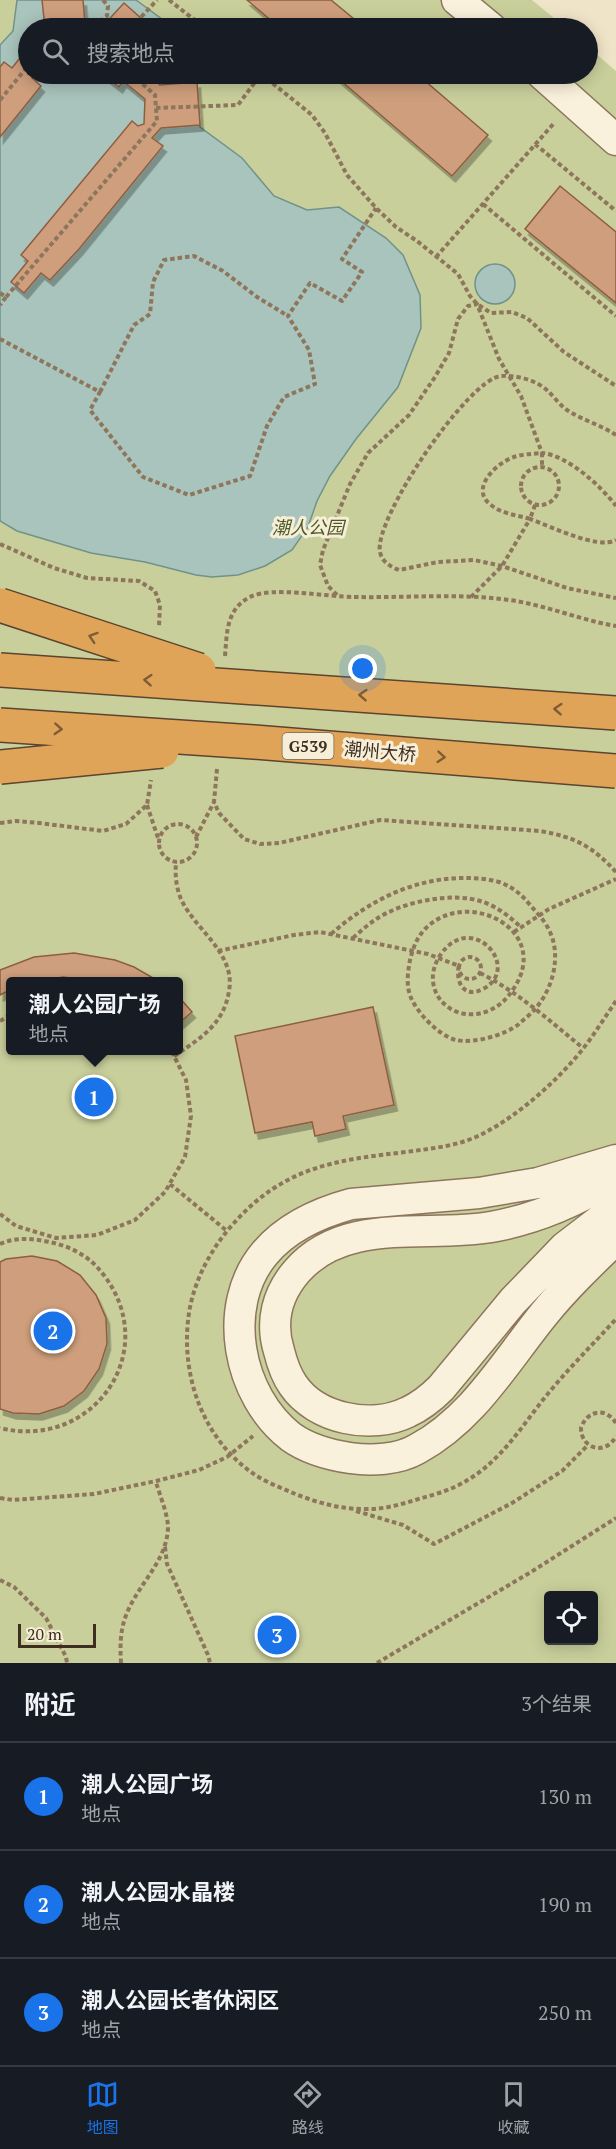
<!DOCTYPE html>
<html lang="zh">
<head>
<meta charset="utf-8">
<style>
	:root { --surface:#171b24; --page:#242831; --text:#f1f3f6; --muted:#9ea1a6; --line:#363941; --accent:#1a73e8 }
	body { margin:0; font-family:"PT Serif","Noto Sans SC",serif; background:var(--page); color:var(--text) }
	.controls { position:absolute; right:18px; bottom:18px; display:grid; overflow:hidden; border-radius:6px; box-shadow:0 3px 15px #0003 }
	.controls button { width:54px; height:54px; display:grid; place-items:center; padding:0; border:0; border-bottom:2px solid var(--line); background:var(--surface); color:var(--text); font:30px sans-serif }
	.scale { position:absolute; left:18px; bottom:15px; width:78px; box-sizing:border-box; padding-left:6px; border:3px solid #3d2e20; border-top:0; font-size:16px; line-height:21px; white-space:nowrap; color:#3d2e20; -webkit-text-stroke:4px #f7eed8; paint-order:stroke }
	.you { position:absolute; left:363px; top:669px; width:21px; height:21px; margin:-15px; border:4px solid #fff; border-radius:50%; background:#1a73e8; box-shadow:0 0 0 9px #1a73e833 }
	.badge { display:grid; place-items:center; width:39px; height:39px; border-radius:50%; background:var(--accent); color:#fff; font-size:20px; font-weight:700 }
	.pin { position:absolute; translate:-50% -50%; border:3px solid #fff; box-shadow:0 2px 6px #0006 }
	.popup { position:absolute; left:6px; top:977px; width:177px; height:78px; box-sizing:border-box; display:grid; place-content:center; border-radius:6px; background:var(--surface); filter:drop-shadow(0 2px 4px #0005); font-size:20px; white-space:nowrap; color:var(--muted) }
	.popup b { font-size:22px; color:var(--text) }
	.popup::after { content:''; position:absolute; left:50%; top:100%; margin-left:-12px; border:12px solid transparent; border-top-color:var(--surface) }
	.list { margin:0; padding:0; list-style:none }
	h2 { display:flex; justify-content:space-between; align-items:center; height:78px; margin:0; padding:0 24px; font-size:26px }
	h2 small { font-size:20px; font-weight:400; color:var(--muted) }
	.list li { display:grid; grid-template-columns:39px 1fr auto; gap:18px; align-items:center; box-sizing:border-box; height:108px; padding:0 24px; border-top:2px solid var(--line) }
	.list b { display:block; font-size:22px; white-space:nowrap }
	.list p { margin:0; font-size:20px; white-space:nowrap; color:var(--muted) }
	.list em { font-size:20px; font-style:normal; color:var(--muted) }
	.icon { flex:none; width:33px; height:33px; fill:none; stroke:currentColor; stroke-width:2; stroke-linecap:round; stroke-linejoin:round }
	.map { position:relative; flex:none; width:616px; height:1663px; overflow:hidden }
	.search { position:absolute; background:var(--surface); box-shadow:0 3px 15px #0003; left:18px; right:18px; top:18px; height:66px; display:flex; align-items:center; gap:15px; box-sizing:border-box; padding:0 21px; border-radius:33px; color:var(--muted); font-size:22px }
	.sheet { height:402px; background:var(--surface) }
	nav { display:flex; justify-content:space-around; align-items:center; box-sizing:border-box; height:84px; border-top:2px solid var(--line); background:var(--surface); font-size:16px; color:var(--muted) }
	nav a { display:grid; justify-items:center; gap:3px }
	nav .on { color:var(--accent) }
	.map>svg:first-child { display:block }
</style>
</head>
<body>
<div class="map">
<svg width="616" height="1663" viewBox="0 0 616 1663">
	<defs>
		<filter id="shadow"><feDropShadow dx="3.5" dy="6" stdDeviation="0" flood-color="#0004"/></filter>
	</defs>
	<rect width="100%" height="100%" fill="#f0e4c8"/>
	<path fill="#c9cf9b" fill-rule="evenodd" d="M0,0H532L566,28H28V74H588V47L616,71V1663H0ZM10,982H178V1050H10ZM548,1596H594V1640H548Z"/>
	<path fill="#a9c4bc" stroke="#6f938a" stroke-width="1.5" d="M17,0H136L174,28H28V74H196L200,127L242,158L274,196L307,210L339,207L386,238L403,255L420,295L421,328L398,387L356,439L330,476L317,501L308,527L292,550L265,566L238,575L212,577L196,575L145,562L91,553L17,531L0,521V45L13,31Z
		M475 284a20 20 0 1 1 40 0a20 20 0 1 1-40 0Z"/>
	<path fill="#cf9f7d" stroke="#8d5f41" stroke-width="1.5" filter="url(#shadow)" d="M42,0H83L85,23L101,28L124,3L152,28H45Z
		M247,0H331L365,28H280Z
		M28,48V74H35L32,78L41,86L0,137V67L4,62L12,68Z
		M102,74H148L160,85L197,82L200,125L161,128L152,138L163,146L79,249L50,280L41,273L24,293L11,282L28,261L21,255L132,121L138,126L144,124L145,99L123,81L119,87Z
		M333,74H417L488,135L452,176Z
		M560,186L616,232V303L525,229Z
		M74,953L115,960L134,967L160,982H103L63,977L34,982H10V990L0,995V970L34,957Z
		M178,996L192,1012L178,1024Z
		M373,1007L394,1105L343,1116L346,1129L315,1136L312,1122L255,1133L235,1036Z
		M32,1256L57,1261L80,1275L96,1295L106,1318L107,1344L99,1369L84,1391L64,1406L39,1414L13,1413L0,1409V1262L6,1259Z"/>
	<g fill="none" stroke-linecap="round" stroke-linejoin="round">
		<g stroke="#8d765c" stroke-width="33">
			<path id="minor" d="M457,0L491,28
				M542,74L616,140
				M616,1160L538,1183L479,1193L351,1204C318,1213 287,1227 265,1253C220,1306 238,1396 291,1437C308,1449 330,1455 350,1458C371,1461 398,1460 417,1449C473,1419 505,1362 544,1314C566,1287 591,1263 616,1239
				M616,1176C578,1201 536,1219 491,1227C427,1238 345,1216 297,1271C277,1294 270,1322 279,1351C282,1363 286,1375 293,1385C316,1419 372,1430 408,1412C421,1406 431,1398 441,1388L513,1301L565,1247L616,1208"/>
		</g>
		<path stroke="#8d765c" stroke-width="4" stroke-dasharray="4.5 3" stroke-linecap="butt" d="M103,0L108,6L107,16L99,22L106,28
			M169,0L205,28
			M131,28L157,0
			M261,74L312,115L325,133L347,175L376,208L396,227L417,241L458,274L470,296L477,304L491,313L512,312L527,318L564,352L616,386
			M0,100L28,66
			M156,108L238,105L261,74
			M535,144L616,211
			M483,204L616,316
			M436,257L555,122
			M0,293L6,297L0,305
			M6,297L157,121L155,95L131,74
			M0,339L100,392L90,410L143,477L189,495L250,476L267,426L284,397L315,384L309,350L288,316L310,283L342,301L362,272L342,259L376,208
			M100,392L134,325L150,314L153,282L164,260L194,256L223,271L257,297L288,316L289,315
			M616,435C601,425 582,420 567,410C560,405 554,397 548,391C536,380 517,375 501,376C468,379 373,520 380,552C382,562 391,567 399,570L438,562L474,560L502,566L567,588L616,598
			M521 486a19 19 0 1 1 38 0a19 19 0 1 1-38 0Z
			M535,505L530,519C517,515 502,514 491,505C469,489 496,463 514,457C523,454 532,454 542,453V467
			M0,544L54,568L87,578L139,581L155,591L160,605L159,626
			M337,595L328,586L320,565L323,550L350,484L368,453L409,415L435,377L449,353L458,319L468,306L477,304L499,359L521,396L542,453C567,455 601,486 616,506
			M471,597L502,566L530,519C550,526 598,550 616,540
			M225,656C227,633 226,609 250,597C272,586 328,597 354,597C406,598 458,593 509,600C546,605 580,620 616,626
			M217,769L214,802L219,813L244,839L260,844L279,843L380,820L540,831C575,837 592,846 616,872
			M147,805L158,838
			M0,823L15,821L39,823L103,831L126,824L147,805L151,780
			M159 843a19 19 0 1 1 38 0a19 19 0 1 1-38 0Z
			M196,837L214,802
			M514,932L549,909L616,879
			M331,934C368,902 409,880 459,878C472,878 486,878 499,882C513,887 521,894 531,906C537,913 545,921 549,930C562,955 553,990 534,1010C530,1015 524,1019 519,1024C505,1035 474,1044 456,1040C439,1036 415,1011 410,995C406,984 408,971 410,960C413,948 417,937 426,928C468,887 552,930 514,988C507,999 500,1006 488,1011C450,1026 417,988 441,954C472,910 523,968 483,989C464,999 455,982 459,965
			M353,938C360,932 367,925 375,920C400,902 453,891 483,902C498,907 510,917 522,928
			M218,951L294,935L320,932L428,954L459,966
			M459 968a11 11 0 1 1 22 0a11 11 0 1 1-22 0Z
			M480,973C518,992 551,1022 583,1048
			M616,1001C605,1017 594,1035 582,1050C558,1080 520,1114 486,1132C461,1146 434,1148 406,1152C335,1160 284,1167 234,1223C212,1247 194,1280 189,1313C180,1372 201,1436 251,1472C263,1481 279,1487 293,1493C315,1502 339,1509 363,1509C384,1510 402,1504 422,1498C437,1494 453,1489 466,1481C504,1459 524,1422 551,1390C572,1365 594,1343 616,1319
			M0,1021L10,1015
			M174,1056C200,1039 224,1024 229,991C236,953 195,930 181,899C176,887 175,875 176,862
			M170,1184L227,1231
			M0,1214L16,1226L56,1238L97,1235L135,1220L165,1192L185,1157L191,1116L186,1080L171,1050
			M0,1244C17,1236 37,1239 54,1243C74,1248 91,1258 103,1274C163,1351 93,1451 0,1428
			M616,1423C606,1407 587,1410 581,1428C581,1449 606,1456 616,1436
			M0,1498L13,1500L94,1494L156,1481L199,1470L227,1457L253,1436
			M356,1511L403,1525L434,1544L512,1503L562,1471L588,1445
			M165,1547L167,1564L208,1655L210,1663
			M0,1580L14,1587L46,1618L66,1657L67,1663
			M121,1663C120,1646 120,1629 127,1613C139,1583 168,1560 168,1526C167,1512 160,1496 156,1482
			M377,1663L531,1572L616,1518"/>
		<use href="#minor" stroke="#faf1dc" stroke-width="30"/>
		<g stroke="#5b4430" stroke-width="36" stroke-linecap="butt">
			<path id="highway-bridge" d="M0,605L199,670
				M0,670L616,713
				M0,725L254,742L616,771
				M0,767L162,751"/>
		</g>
		<use href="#highway-bridge" stroke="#e0a458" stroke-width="33"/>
	</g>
	<defs><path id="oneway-chevron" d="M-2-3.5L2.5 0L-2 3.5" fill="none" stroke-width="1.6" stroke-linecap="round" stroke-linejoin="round" transform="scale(1.5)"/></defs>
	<g stroke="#7e5d36">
		<use href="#oneway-chevron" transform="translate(93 637) rotate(-162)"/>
		<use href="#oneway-chevron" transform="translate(148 680) rotate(-176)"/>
		<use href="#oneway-chevron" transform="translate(363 695) rotate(-176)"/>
		<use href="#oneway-chevron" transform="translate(558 709) rotate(-176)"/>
		<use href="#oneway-chevron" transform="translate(58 729) rotate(4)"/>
		<use href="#oneway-chevron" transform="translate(441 757) rotate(5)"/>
	</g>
	<g text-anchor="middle" stroke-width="6" stroke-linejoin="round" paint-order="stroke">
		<rect fill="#f7eed8" stroke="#756857" stroke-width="1.5" x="282.5" y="733" width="51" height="26" rx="4.5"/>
		<g font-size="16" font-weight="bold" fill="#3d2e20">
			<text x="308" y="752">G539</text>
		</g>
		<g font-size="18" font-style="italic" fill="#4d5a26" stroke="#f7eed8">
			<text x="308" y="534">潮人公园</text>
		</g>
		<g font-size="18" fill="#3d2e20" stroke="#f7eed8">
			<text transform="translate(380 752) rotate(5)" y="6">潮州大桥</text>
		</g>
	</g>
</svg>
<div class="controls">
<button><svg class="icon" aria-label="locate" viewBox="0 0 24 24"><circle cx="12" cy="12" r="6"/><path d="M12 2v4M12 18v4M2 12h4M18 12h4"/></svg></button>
</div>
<div class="scale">20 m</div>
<div class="you"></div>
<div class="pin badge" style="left:94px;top:1097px">1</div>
<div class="popup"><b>潮人公园广场</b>地点</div>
<div class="pin badge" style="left:53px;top:1331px">2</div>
<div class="pin badge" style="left:277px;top:1635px">3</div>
<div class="search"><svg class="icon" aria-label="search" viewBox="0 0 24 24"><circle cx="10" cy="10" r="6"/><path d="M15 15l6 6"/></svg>搜索地点</div>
</div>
<section class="sheet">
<h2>附近<small>3个结果</small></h2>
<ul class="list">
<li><span class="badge">1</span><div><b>潮人公园广场</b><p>地点</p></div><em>130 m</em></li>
<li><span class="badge">2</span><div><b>潮人公园水晶楼</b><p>地点</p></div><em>190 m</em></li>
<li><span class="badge">3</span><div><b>潮人公园长者休闲区</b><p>地点</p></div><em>250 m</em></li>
</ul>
</section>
<nav>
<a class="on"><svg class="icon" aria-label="map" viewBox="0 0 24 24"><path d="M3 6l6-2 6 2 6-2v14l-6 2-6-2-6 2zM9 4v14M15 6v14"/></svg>地图</a>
<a><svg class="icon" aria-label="directions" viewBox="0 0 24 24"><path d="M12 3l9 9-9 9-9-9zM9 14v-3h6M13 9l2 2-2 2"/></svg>路线</a>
<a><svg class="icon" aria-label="saved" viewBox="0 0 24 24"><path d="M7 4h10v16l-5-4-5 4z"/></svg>收藏</a>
</nav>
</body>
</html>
